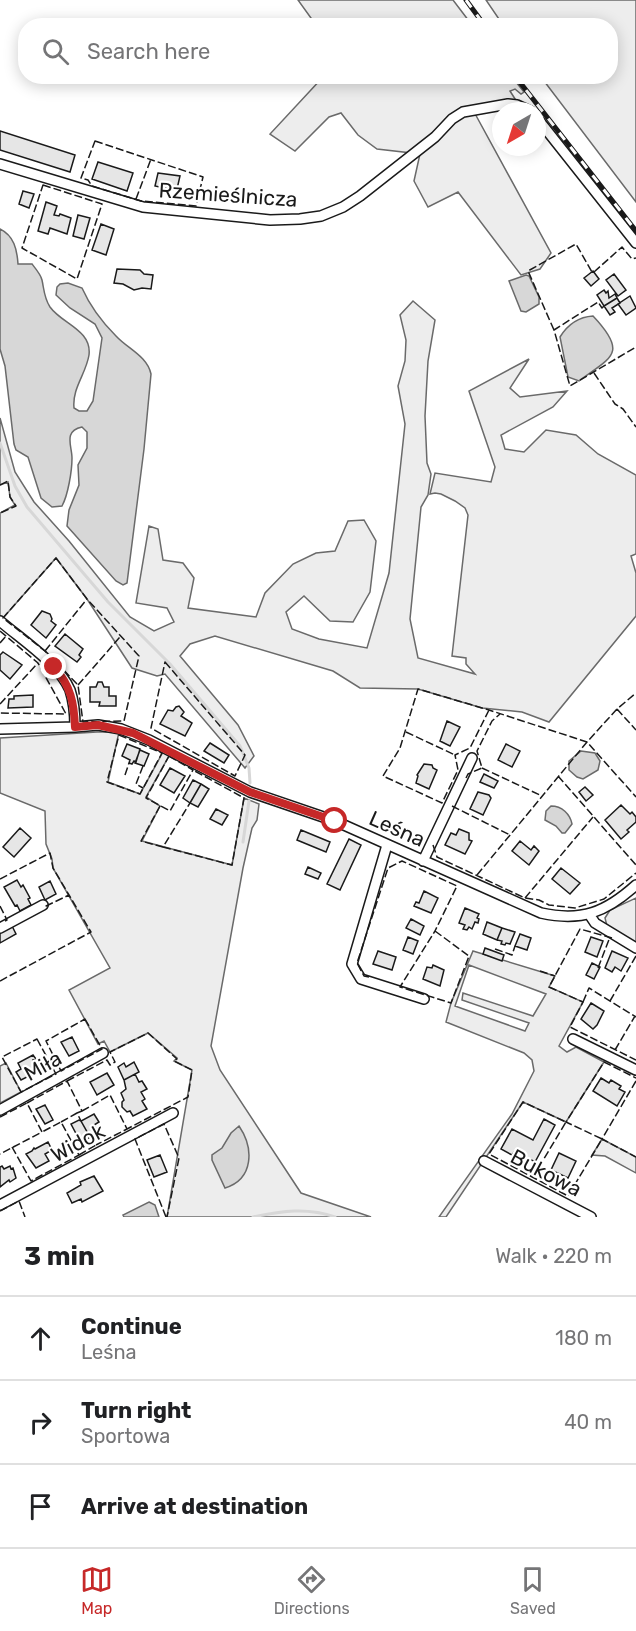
<!DOCTYPE html>
<html lang="en">
<head>
<meta charset="utf-8">
<style>
	:root { --surface:#fff; --page:#f2f2f2; --text:#202124; --muted:#757577; --line:#e0e0e0; --accent:#c62828 }
	body { margin:0; font-family:Rubik,sans-serif; background:var(--page); color:var(--text) }
	.compass { position:absolute; left:492px; top:102px; width:54px; height:54px; border-radius:50%; background:var(--surface); box-shadow:0 3px 15px #0003; rotate:219deg }
	.stop { position:absolute; width:18px; height:18px; margin:-14px; border:4px solid #c62828; border-radius:50%; background:#fff }
	.stop.end { background:#c62828; border-color:#fff; box-shadow:0 2px 6px #0008 }
	.list { margin:0; padding:0; list-style:none }
	h2 { display:flex; justify-content:space-between; align-items:center; height:78px; margin:0; padding:0 24px; font-size:26px }
	h2 small { font-size:20px; font-weight:400; color:var(--muted) }
	.list li { display:grid; grid-template-columns:39px 1fr auto; gap:18px; align-items:center; box-sizing:border-box; height:84px; padding:0 24px; border-top:2px solid var(--line) }
	.list b { display:block; font-size:22px; white-space:nowrap }
	.list p { margin:0; font-size:20px; white-space:nowrap; color:var(--muted) }
	.list em { font-size:20px; font-style:normal; color:var(--muted) }
	.icon { flex:none; width:33px; height:33px; fill:none; stroke:currentColor; stroke-width:2; stroke-linecap:round; stroke-linejoin:round }
	.map { position:relative; flex:none; width:636px; height:1217px; overflow:hidden }
	.search { position:absolute; background:var(--surface); box-shadow:0 3px 15px #0003; left:18px; right:18px; top:18px; height:66px; display:flex; align-items:center; gap:15px; box-sizing:border-box; padding:0 21px; border-radius:24px; color:var(--muted); font-size:22px }
	.sheet { height:330px; background:var(--surface) }
	nav { display:flex; justify-content:space-around; align-items:center; box-sizing:border-box; height:84px; border-top:2px solid var(--line); background:var(--surface); font-size:16px; color:var(--muted) }
	nav a { display:grid; justify-items:center; gap:3px }
	nav .on { color:var(--accent) }
	.map>svg:first-child { display:block }
</style>
</head>
<body>
<div class="map">
<svg width="636" height="1217" viewBox="0 0 636 1217">
	<rect width="100%" height="100%" fill="#fff"/>
	<path fill="#ededed" stroke="#6a6a6a" stroke-width="1.5" fill-rule="evenodd" d="M298,0H453L472,25H316Z
		M486,0H636V202L541,77L610,76V26L503,25Z
		M323,77H512L524,92L521,94L515,89L510,91L517,102L514,106L473,110L551,253L540,269L521,275L458,192L428,207L414,181L420,154L377,149L358,135L341,113L329,117L295,151L270,134Z
		M413,301L435,320L428,361L425,416L427,463L431,474L428,495L421,507L410,619L418,658L475,674L466,664V658L452,656L468,515L465,508L455,501L441,494L435,493L430,494L435,473L491,482L495,467L469,391L529,359L510,388L520,397L567,391L553,407L501,435L505,449L524,452L546,430L576,435L598,454L636,475V554L631,556L636,573V616L549,722L522,712L482,708L418,689L360,688L333,671L215,636L190,644L180,656L238,725L254,756L245,768L165,674L157,676L132,668L87,599L56,558L3,618L0,616V513L15,505L10,497L8,482L0,485V418L15,472L34,502L69,541L130,617L154,631L174,622L167,608L136,603L149,526L158,529L163,560L183,563L194,578L188,608L256,617L265,593L293,564L316,553L335,551L348,521L364,520L376,541L370,592L353,622L330,621L304,596L286,612L292,629L319,639L367,648L389,573L405,424L398,386L405,361L406,340L400,315Z
		M97,732H119L108,782L140,794L163,752L169,756L146,797L160,806L142,841L232,865L244,798L259,804L257,820L252,828L243,868L211,1046L220,1070L301,1193L371,1217H167L192,1070L174,1061L177,1058L148,1033L110,1052L104,1041L98,1044L69,990L110,968L53,868L52,859L46,844L45,811L0,793V738Z
		M636,898V943L607,926L605,918L610,910Z
		M473,951L555,976L549,987L583,1002L559,1046L567,1052L576,1047L604,1062L566,1122L523,1102L446,1217H439L512,1114L534,1071L532,1060L524,1053L446,1022L451,1003ZM469,965L546,994L533,1016L463,993L462,1000L529,1023L525,1031L455,1006Z
		M6,1063L21,1092L0,1103V1066Z
		M602,1139L636,1157V1173L605,1156L592,1155Z"/>
	<path fill="#d7d7d7" stroke="#6a6a6a" stroke-width="1.5" d="M0,229C14,236 17,249 18,264H32C36,269 41,275 42,280C44,289 44,298 50,307C62,324 92,330 89,355C86,374 72,388 74,408L79,411H87L93,401L102,338L95,324L70,308L56,295L57,287L60,284L68,283L82,288C90,306 102,322 116,336C128,349 147,356 151,374L144,449L127,583L123,585L116,581L67,526L69,510L79,485L78,465L87,448V432L82,427C63,431 72,446 72,458C72,471 68,495 62,506L52,507L41,498L28,457L16,450L14,444L5,366L0,349Z
		M526,275L529,276L539,297V304L526,312L521,311L509,281Z
		M593,316C629,354 611,357 579,381L568,377L560,337C568,324 578,317 593,316Z
		M581,751L595,753L600,761L598,770L583,779L577,777L569,770V761Z
		M551,806C562,806 570,814 572,824L565,833H562L556,826L545,820L546,811Z
		M239,1126C254,1148 254,1179 225,1188L212,1160V1155L222,1148L231,1133Z
		M149,1202L155,1205L159,1217H124L123,1215Z"/>
	<g fill="none" stroke-linecap="round" stroke-linejoin="round">
		<path stroke="#d7d7d7" stroke-width="3" d="M0,443L15,486L27,507L108,602L170,664L240,746L249,768L250,783
			M243,842L249,801
			M253,1217C281,1211 308,1207 335,1217"/>
	</g>
	<path fill="#e6e6e6" stroke="#1a1a1a" stroke-width="1.5" d="M0,131L75,155L70,172L0,150Z
		M98,162L133,173L127,191L92,179Z
		M158,173L180,176L177,189L173,188V190L155,186Z
		M23,191L34,194L29,208L19,204Z
		M46,202L57,206L54,215L59,216L60,214L71,218L67,234L50,228L48,234L38,231Z
		M78,215L90,218L84,239L73,236Z
		M101,224L114,229L106,255L92,250Z
		M117,269L140,270L144,274L153,275L151,289L142,288L134,290L123,284L114,283Z
		M593,271L599,279L591,286L584,278Z
		M614,274L626,290L618,296L606,280Z
		M604,290L606,293L608,291L609,298L615,294L617,298L604,306L597,295Z
		M630,296L636,308L626,315L618,304Z
		M617,298L620,303L612,308L615,312L610,315L604,306Z
		M42,611L50,614L52,619L51,621L56,625L46,638L31,625Z
		M65,634L83,649L79,655L81,657L77,662L55,646Z
		M3,652L22,665L10,679L0,670V655Z
		M98,682H102L104,687H109V696H116V706H99L100,702H90V687H96Z
		M33,695V707L8,708L9,699H14V696Z
		M179,706L184,712L181,716L192,723L185,736L160,724L168,710L173,711L176,707Z
		M447,721L460,727L450,746L440,741Z
		M210,743L229,755L224,763L204,751Z
		M127,744L140,749L136,762L134,761L132,764L129,763L130,760L122,756Z
		M506,744L520,751L512,767L498,760Z
		M140,750L149,754L144,766L135,763Z
		M424,764L432,765L433,768L437,770L429,789L416,783L418,776L417,775Z
		M170,768L185,776L174,793L160,785Z
		M484,774L498,781L494,788L480,782Z
		M193,780L201,784L190,803L183,798Z
		M201,784L209,789L198,807L190,803Z
		M585,787L593,795L586,801L579,792Z
		M478,792L489,795L491,798L483,815L470,809Z
		M621,805L630,814L632,812L636,817V822L627,830L629,832L621,839L605,820Z
		M216,809L228,815L222,825L210,819Z
		M20,828L31,838L14,857L3,847Z
		M459,829L469,833V840L472,841L465,854L445,845L451,833L456,835Z
		M301,830L330,842L326,852L297,840Z
		M349,839L361,845L340,890L327,884Z
		M520,841L531,850L534,846L539,851L529,865L512,851Z
		M308,867L321,873L318,879L305,874Z
		M561,868L580,883L570,894L552,879Z
		M17,880L21,887L23,885L30,898L28,899L31,905L20,911L17,905L15,906L4,887Z
		M50,881L56,894L45,900L39,887Z
		M424,891L438,898L431,913L414,906L416,902L419,903Z
		M465,908L479,914L477,918L479,919L478,923L475,922L472,929L469,927L467,930L463,929L465,925L459,923Z
		M411,919L424,926L420,935L406,928Z
		M487,922L502,928L497,940L483,934Z
		M12,926L16,934L0,943V933Z
		M502,928L515,932L510,944L506,943L505,945L501,944L502,941L497,940Z
		M520,934L531,938L527,950L515,946Z
		M408,937L418,941L413,954L403,950Z
		M591,937L603,941L597,957L585,952Z
		M485,948L504,955L502,961L483,954Z
		M378,951L396,957L392,970L373,964Z
		M612,951L628,958L621,971L615,967L612,972L605,968Z
		M592,963L600,967L594,979L586,975Z
		M433,965L444,970L440,986L423,979L427,967L432,968Z
		M591,1003L604,1011L597,1025L593,1029L581,1019Z
		M72,1037L79,1051L69,1056L61,1042Z
		M33,1055L36,1059L33,1060L39,1071L21,1080L16,1072L21,1069L18,1063Z
		M134,1062L139,1072L124,1080L118,1067L124,1063L126,1067Z
		M107,1073L114,1085L97,1095L90,1082Z
		M135,1074L139,1082L142,1081L147,1089L141,1092L145,1099L142,1101L147,1109L133,1116L130,1111L127,1112L122,1107V1102L124,1100L121,1093L126,1089L124,1080Z
		M601,1078L609,1083L611,1080L621,1086L619,1089L625,1092L617,1106L593,1091Z
		M45,1105L53,1120L45,1124L36,1109Z
		M94,1114L99,1122L94,1125L97,1130L90,1137L81,1121Z
		M544,1119L555,1125L535,1162L515,1151L512,1155L501,1149L512,1129L533,1140Z
		M79,1120L81,1121L90,1137L81,1143L71,1124Z
		M48,1142L52,1150L45,1154L49,1161L36,1168L26,1154L32,1151L34,1148L35,1149Z
		M559,1153L576,1161L568,1178L551,1170Z
		M160,1155L167,1172L154,1177L147,1160Z
		M2,1166L4,1169L10,1166L11,1169L13,1168L16,1178L10,1182L9,1180L0,1187V1167Z
		M94,1176L103,1191L82,1202L81,1199L72,1203L67,1193L81,1185L80,1182Z"/>
	<g fill="none" stroke-linecap="round" stroke-linejoin="round">
		<g stroke="#1a1a1a" stroke-width="12">
			<path id="street" d="M537,118L636,243
				M0,164L143,207L270,220L300,219L321,216L343,207L360,196L435,137L452,119L463,112L508,104L517,105L530,111
				M0,621C22,640 59,664 70,690C74,702 75,715 75,727
				M0,729L75,727L98,725L121,729L149,740L250,792L335,821L541,913C582,922 606,912 636,885
				M387,845L352,964L361,979L424,999
				M423,861L472,758
				M589,914L595,923L636,948
				M0,928L43,905
				M573,1039L636,1070
				M0,1110L103,1053
				M484,1161L591,1217
				M0,1205L173,1113"/>
		</g>
		<use href="#street" stroke="#fff" stroke-width="9"/>
		<g stroke="#1a1a1a" stroke-width="5">
			<path id="rail" d="M466,0L485,26
				M515,76L636,231"/>
		</g>
		<use href="#rail" stroke="#fff" stroke-width="3" stroke-dasharray="9" stroke-linecap="butt"/>
		<path stroke="#1a1a1a" stroke-width="1.5" stroke-dasharray="8 3" stroke-linecap="butt" d="M95,141L203,177L196,206L141,201L92,186L88,180L81,178Z
			M43,185L102,204L77,279L22,248Z
			M136,199L151,159
			M594,272L622,247L632,259L636,258
			M604,306L602,308L598,302L554,330L570,386L636,347
			M554,330L528,271L576,244L592,272
			M594,373L615,404L623,409L636,427
			M0,485L8,481L10,497L16,506L0,513
			M56,558L87,599L139,656L124,721L83,722L78,685L45,651L3,618Z
			M0,631L38,663L66,714L0,713
			M0,643L6,636
			M45,651L87,599
			M165,662L245,755L235,776L151,728Z
			M78,685L120,637
			M0,704L38,663
			M617,709L636,730
			M489,710L470,748L455,755L458,770L442,803L383,776L400,748L418,689L489,710L587,742L617,709L636,693
			M406,732L455,755
			M119,735L162,753L140,794L107,782Z
			M169,756L193,770L170,811L146,798Z
			M143,766L136,784L143,788
			M482,768L542,796
			M125,775L129,763
			M558,776L636,865
			M466,778L468,774L482,768L477,751L492,721L500,714
			M160,806L141,841L163,847L190,803
			M452,806L510,835
			M433,845L437,857L525,898L539,900L549,905L575,908L604,899L636,873
			M163,847L232,865L244,798L193,770
			M477,875L587,742L636,797
			M0,879L50,853L53,868L69,895L44,907
			M525,898L593,817
			M0,906L7,920L5,921
			M435,931L469,956L451,1003L400,987Z
			M612,938L580,929L549,987L583,1002L570,1027L636,1060
			M495,949L512,955L515,946
			M598,968L610,937
			M540,971L555,976
			M369,977L364,976L357,963L388,868L402,861L457,886L435,931
			M0,981L91,932L69,895
			M610,1001L636,956
			M583,1002L589,988L636,1017
			M85,1019L102,1049L61,1071L46,1041Z
			M37,1039L56,1074L21,1092L2,1057Z
			M615,1050L635,1016
			M67,1081L107,1060L110,1065L115,1062L110,1052L148,1033L177,1059L174,1061L192,1070L188,1097L127,1129
			M636,1081L602,1139L636,1157
			M27,1103L67,1081L82,1111L77,1113
			M82,1111L110,1095L127,1129L96,1145
			M0,1117L27,1103L42,1132L0,1154
			M61,1122L77,1113L81,1121
			M12,1147L31,1181L79,1155L61,1122L42,1132
			M79,1155L96,1145L90,1137
			M533,1177L566,1122L523,1102L489,1154L568,1196L602,1139L566,1122L604,1062L636,1078
			M0,1211L19,1201L25,1217
			M166,1217L135,1139L164,1124L179,1158L167,1217"/>
	</g>
	<g fill="none" stroke-linecap="round" stroke-linejoin="round">
		<path stroke="#c62828" stroke-width="8" d="M54,667C71,686 74,703 75,727L98,725L133,733L250,792L335,821"/>
	</g>
	<g text-anchor="middle" stroke-width="4.5" stroke-linejoin="round" paint-order="stroke">
		<g font-size="21" fill="#1a1a1a" stroke="#fff">
			<text transform="translate(228 195) rotate(4)" y="7">Rzemieślnicza</text>
			<text transform="translate(397 829) rotate(24)" y="7">Leśna</text>
			<text transform="translate(43 1066) rotate(-29)" y="7">Miła</text>
			<text transform="translate(78 1143) rotate(-28)" y="7">Widok</text>
			<text transform="translate(546 1173) rotate(28)" y="7">Bukowa</text>
		</g>
	</g>
</svg>
<svg class="compass" viewBox="-18 -18 36 36"><path d="M0-13l5 13h-10z" fill="#e53935"/><path d="M0 13l5-13h-10z" fill="#757577"/></svg>
<div class="stop" style="left:335px;top:821px"></div>
<div class="stop end" style="left:54px;top:667px"></div>
<div class="search"><svg class="icon" aria-label="search" viewBox="0 0 24 24"><circle cx="10" cy="10" r="6"/><path d="M15 15l6 6"/></svg>Search here</div>
</div>
<section class="sheet">
<h2>3 min<small>Walk · 220 m</small></h2>
<ul class="list">
<li><svg class="icon" aria-label="ahead" viewBox="0 0 24 24"><path d="M12 20V5M6 11l6-6 6 6"/></svg><div><b>Continue</b><p>Leśna</p></div><em>180 m</em></li>
<li><svg class="icon" aria-label="right" viewBox="0 0 24 24"><path d="M7 20v-9h11M14 6l5 5-5 5"/></svg><div><b>Turn right</b><p>Sportowa</p></div><em>40 m</em></li>
<li><svg class="icon" aria-label="arrive" viewBox="0 0 24 24"><path d="M6 21V4h12l-3 4 3 4H6"/></svg><div><b>Arrive at destination</b></div></li>
</ul>
</section>
<nav>
<a class="on"><svg class="icon" aria-label="map" viewBox="0 0 24 24"><path d="M3 6l6-2 6 2 6-2v14l-6 2-6-2-6 2zM9 4v14M15 6v14"/></svg>Map</a>
<a><svg class="icon" aria-label="directions" viewBox="0 0 24 24"><path d="M12 3l9 9-9 9-9-9zM9 14v-3h6M13 9l2 2-2 2"/></svg>Directions</a>
<a><svg class="icon" aria-label="saved" viewBox="0 0 24 24"><path d="M7 4h10v16l-5-4-5 4z"/></svg>Saved</a>
</nav>
</body>
</html>
